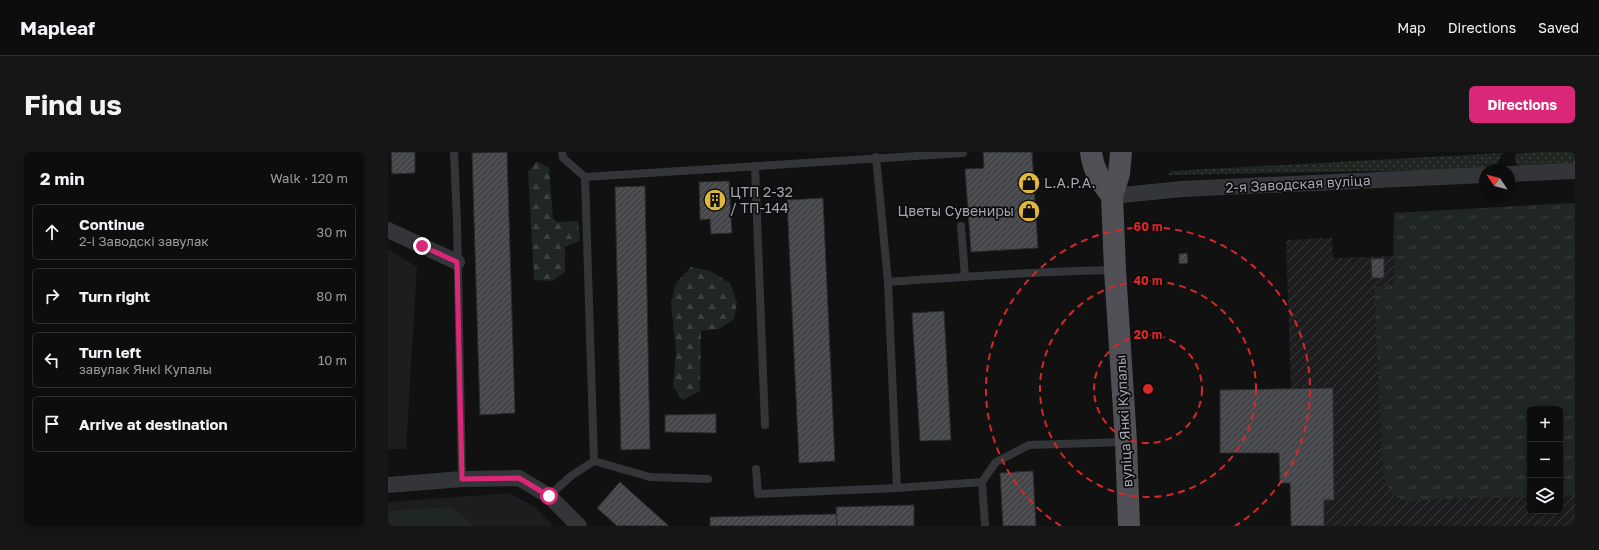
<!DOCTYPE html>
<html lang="en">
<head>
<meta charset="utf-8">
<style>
	:root { --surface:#0d0d0e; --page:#161617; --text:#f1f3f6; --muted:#9a9c9e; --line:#2d2d2e; --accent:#db2777 }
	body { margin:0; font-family:"Golos Text",sans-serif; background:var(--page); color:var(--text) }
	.controls { position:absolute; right:12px; bottom:12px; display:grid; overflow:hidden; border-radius:6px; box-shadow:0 2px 6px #0003 }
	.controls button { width:36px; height:36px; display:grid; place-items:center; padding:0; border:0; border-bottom:1px solid var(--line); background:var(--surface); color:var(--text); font:20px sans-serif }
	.compass { position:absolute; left:1091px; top:12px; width:36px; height:36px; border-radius:50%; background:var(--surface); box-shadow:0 2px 6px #0003; rotate:305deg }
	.stop { position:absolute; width:12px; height:12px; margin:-9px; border:3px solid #db2777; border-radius:50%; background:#fff }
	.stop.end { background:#db2777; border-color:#fff; box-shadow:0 1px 4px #0008 }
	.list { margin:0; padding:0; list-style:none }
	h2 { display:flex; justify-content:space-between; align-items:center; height:52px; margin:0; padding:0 16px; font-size:17px }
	h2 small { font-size:13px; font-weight:400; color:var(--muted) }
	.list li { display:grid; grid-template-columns:26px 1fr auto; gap:12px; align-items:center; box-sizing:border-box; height:56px; margin:0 8px 8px; padding:0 8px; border:1px solid var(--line); border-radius:6px }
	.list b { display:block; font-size:15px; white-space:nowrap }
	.list p { margin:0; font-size:13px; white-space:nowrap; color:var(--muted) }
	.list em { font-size:13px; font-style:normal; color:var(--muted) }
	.icon { flex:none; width:22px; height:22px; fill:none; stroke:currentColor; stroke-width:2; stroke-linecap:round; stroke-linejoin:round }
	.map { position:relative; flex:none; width:1187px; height:374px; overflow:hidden; border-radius:6px }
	header { display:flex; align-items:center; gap:24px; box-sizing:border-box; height:56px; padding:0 20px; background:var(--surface); border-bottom:1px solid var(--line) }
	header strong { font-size:19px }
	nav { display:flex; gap:22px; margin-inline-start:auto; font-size:14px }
	.intro { display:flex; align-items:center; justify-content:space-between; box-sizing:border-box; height:96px; padding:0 24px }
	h1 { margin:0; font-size:28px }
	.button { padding:10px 18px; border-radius:6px; background:var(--accent); color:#fff; font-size:14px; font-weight:700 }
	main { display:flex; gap:24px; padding:0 24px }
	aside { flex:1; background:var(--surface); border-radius:6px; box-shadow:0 2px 6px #0003 }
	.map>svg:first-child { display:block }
</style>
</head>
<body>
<header>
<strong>Mapleaf</strong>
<nav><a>Map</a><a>Directions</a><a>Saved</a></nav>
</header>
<div class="intro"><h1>Find us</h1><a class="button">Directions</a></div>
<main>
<aside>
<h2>2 min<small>Walk · 120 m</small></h2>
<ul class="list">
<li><svg class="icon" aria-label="ahead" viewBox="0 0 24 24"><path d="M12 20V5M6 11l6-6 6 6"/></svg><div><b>Continue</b><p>2-і Заводскі завулак</p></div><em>30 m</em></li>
<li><svg class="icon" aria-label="right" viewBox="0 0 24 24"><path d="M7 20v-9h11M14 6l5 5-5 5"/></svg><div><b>Turn right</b></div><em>80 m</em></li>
<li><svg class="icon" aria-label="left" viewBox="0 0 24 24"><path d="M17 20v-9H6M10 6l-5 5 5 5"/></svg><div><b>Turn left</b><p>завулак Янкі Купалы</p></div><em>10 m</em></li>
<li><svg class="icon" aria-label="arrive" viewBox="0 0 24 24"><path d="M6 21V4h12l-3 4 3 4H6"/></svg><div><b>Arrive at destination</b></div></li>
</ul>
</aside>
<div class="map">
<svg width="1187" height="374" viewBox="0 0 1187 374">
	<defs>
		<pattern id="industrial-furrows" width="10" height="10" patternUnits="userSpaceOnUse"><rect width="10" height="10" fill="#1d1d1f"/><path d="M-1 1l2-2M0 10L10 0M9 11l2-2" fill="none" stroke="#3b3b3d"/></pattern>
		<pattern id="grass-dots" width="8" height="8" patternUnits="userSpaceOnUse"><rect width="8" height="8" fill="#202621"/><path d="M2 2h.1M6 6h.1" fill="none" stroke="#3d423f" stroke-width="1.8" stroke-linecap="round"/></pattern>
		<pattern id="forest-firs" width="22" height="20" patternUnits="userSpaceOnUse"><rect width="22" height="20" fill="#202621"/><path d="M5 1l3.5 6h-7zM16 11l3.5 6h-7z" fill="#3d423f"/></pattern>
		<pattern id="park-tufts" width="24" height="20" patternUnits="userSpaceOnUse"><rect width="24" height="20" fill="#202621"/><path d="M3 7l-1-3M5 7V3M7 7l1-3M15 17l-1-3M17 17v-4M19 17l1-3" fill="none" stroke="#3d423f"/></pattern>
		<pattern id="building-hatch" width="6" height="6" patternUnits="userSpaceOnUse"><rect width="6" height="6" fill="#45464a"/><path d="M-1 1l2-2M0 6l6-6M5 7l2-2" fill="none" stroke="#5d5e62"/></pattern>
	</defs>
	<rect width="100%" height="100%" fill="#111112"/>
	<path fill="#1d1d1f" d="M0,97L29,115L18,297H0Z
		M122,341L148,356L166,374H0V350Z"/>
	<path fill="url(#industrial-furrows)" fill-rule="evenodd" d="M1187,51V374H903L902,331H892L891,301H832V238L903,237L898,88L944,86L945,106L1005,104L1006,61ZM1142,257H1172V359H1142Z"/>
	<path fill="url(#grass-dots)" d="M1148,0H1187V12L1138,16L1130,13L1127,9V2Z
		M1114,1L1109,13L1100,17L780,23L784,19Z"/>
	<path fill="url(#forest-firs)" d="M149,9L161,16L165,67L169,70L190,69L192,89L177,95V120L165,129L146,128L140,20Z
		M303,115L322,119L342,131L349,151L346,167L331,177L313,179L312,239L295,248L285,235L288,200L283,150L288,131Z"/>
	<path fill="url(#park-tufts)" d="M1187,51V343H1172V257H1142V344L1050,347L1018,349L1007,344L999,334L995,319L986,134L1006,133V61Z"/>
	<path fill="#202621" d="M59,355L71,360L85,374H0V359Z"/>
	<path fill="url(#building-hatch)" stroke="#2b2b2e" d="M3,0H27V21L4,22Z
		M119,0L127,261L92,263L84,1Z
		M595,0H644L650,96L583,100L577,17L596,16Z
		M341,29L344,81L323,82L322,67L312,68L311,30Z
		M257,34L262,297L233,298L227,35Z
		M435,46L447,309L411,311L399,48Z
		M799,101L800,111L791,112V102Z
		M996,106V126H984L983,107Z
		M556,159L563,288L532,289L524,161Z
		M945,236L946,348H936V374H903L902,331H892L891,301H832V238Z
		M328,262V281L277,280V263Z
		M645,319L648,374H615L612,321Z
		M232,330L252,348L281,374H229L209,356Z
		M526,353V374H449L448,355Z
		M448,362L449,374H322V365Z"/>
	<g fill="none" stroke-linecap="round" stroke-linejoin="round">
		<path stroke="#343539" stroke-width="8" d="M66,0L69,70L74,327
			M488,5L500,130C575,125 651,119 726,118
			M367,14L377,273
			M197,25L575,1
			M573,74L577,125
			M500,130L509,336
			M206,309L262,325L320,327
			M368,317L370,342L509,336L594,330
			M161,344L183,324L206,309L197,25L175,6L174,0
			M597,374L594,330L608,310L641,293L736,290"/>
		<path stroke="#343539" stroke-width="16" d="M1121,22L1187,19
			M724,44L794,37L1097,23
			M0,78L69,110
			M0,333L74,327L131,326L161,344L191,374"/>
		<path stroke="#4f4f55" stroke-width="22" d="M703,0C705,18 713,30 724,44
			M733,0L731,22L724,44L727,118L738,290L741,374"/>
	</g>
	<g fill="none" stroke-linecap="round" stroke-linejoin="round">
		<path stroke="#db2777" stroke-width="5" d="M34,94L69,110L74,327L131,326L161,344"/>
	</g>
	<g fill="none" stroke="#d62828" stroke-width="2" stroke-dasharray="7 5">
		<circle cx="760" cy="237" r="54"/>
		<circle cx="760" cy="237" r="108"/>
		<path d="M673 374A162 162 0 1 1 847 374"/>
	</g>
	<defs>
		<g id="shop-disc" transform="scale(1.15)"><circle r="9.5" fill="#dfb73c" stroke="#0c0c0d"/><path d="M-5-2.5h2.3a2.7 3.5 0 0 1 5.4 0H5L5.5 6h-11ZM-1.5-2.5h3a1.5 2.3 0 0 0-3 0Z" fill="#111"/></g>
		<g id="building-disc" transform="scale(1.15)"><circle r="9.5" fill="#dfb73c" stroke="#0c0c0d"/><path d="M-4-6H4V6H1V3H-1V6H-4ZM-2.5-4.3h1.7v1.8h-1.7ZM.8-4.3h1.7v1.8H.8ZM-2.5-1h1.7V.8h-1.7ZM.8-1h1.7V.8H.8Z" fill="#111"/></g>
	</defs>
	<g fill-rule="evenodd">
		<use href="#shop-disc" x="641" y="31"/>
		<use href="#building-disc" x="327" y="48"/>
		<use href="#shop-disc" x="641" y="59"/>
	</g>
	<g text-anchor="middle" stroke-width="3.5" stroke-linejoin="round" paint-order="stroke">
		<g font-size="14" fill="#a3a6b1" stroke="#0c0c0d" text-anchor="start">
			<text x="656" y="36">L.A.P.A.</text>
			<text x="342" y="45">ЦТП 2-32<tspan x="342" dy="16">/ ТП-144</tspan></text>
			<text x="626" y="64" text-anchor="end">Цветы Сувениры</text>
		</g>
		<g font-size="14" fill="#a3a6b1" stroke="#0c0c0d">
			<text transform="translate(910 32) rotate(-3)" y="5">2-я Заводская вуліца</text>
			<text transform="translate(736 269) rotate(-93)" y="5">вуліца Янкі Купалы</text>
		</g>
	</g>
	<circle cx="760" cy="237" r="6" fill="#d62828" stroke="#0c0c0d" stroke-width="2"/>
	<g font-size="12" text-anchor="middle" font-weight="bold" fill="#d62828" stroke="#0c0c0d" stroke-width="3.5" stroke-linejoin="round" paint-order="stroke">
		<text x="760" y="79">60 m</text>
		<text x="760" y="133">40 m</text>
		<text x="760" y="187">20 m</text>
	</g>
</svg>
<div class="controls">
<button>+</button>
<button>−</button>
<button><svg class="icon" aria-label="layers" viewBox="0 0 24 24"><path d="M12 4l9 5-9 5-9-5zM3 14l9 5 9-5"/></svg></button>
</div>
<svg class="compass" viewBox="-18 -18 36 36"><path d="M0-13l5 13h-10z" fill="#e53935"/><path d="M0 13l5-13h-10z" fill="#9a9c9e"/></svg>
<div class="stop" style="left:161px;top:344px"></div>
<div class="stop end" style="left:34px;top:94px"></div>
</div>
</main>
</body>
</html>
